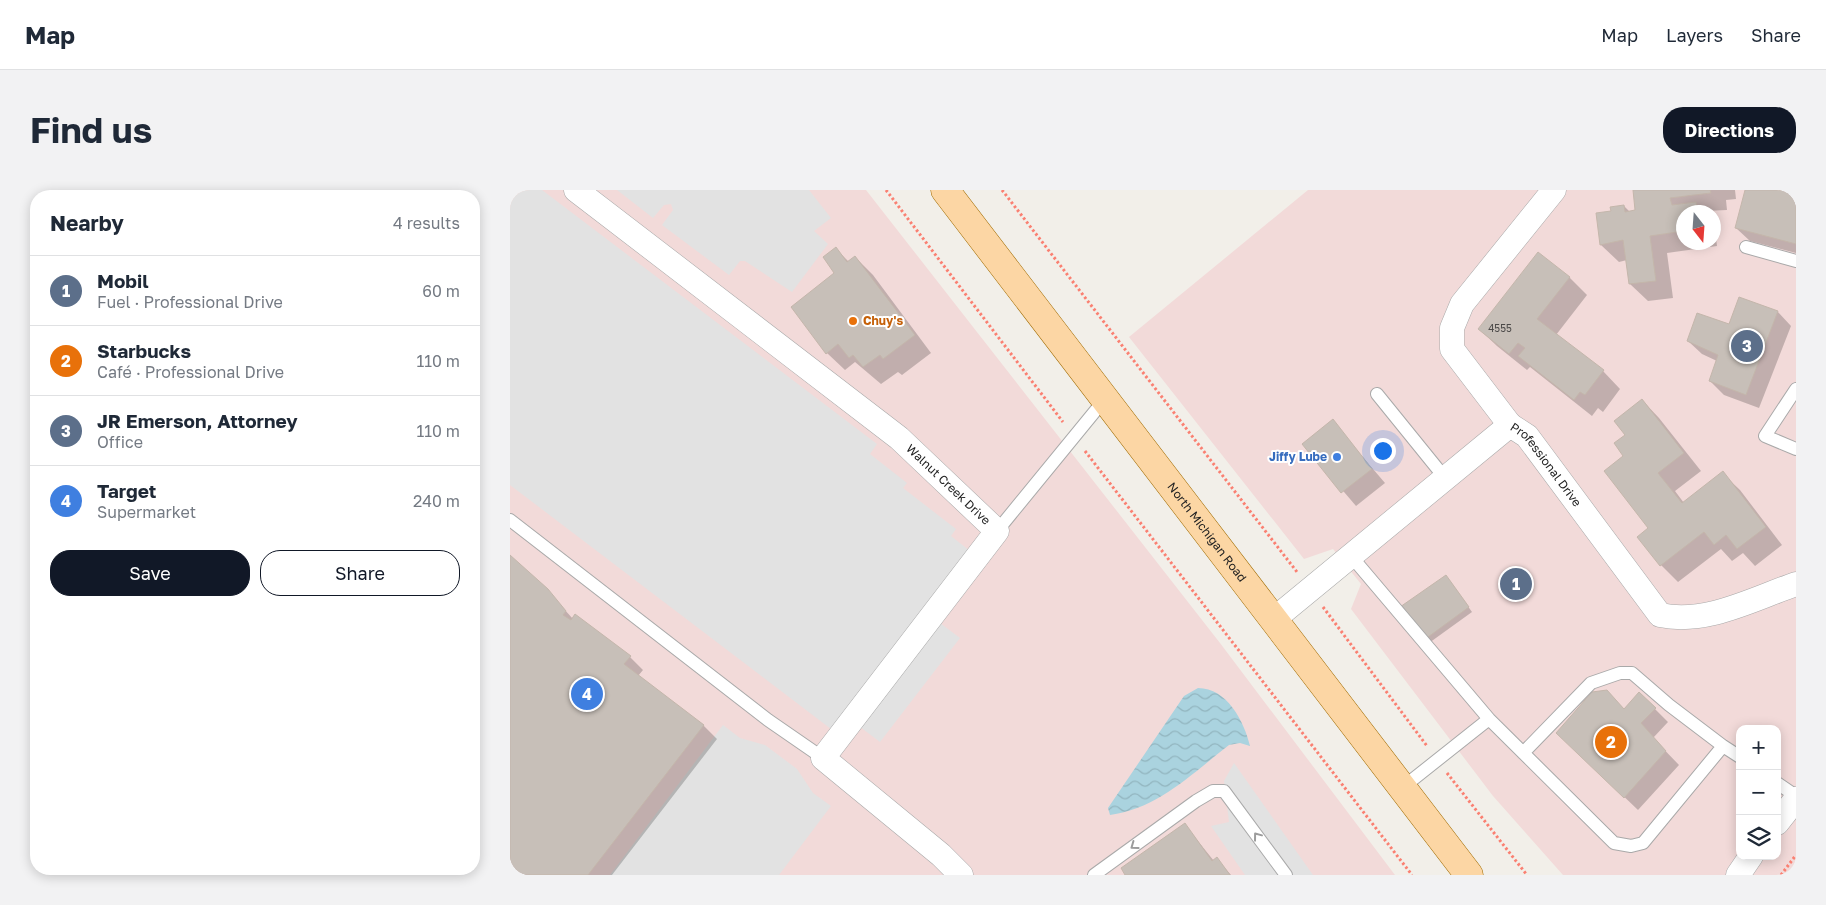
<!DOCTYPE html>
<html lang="en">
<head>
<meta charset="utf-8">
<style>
	:root { --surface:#fff; --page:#f2f2f3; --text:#1f2937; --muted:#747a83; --line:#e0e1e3; --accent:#111827 }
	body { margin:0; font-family:"Golos Text",sans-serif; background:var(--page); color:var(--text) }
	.controls { position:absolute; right:15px; bottom:15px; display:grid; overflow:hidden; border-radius:10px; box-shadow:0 2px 12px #0003 }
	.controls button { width:45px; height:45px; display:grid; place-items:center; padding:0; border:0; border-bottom:1px solid var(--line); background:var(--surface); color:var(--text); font:25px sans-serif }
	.compass { position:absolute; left:1166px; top:15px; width:45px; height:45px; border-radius:50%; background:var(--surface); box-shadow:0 2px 12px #0003; rotate:163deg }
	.you { position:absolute; left:872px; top:260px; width:18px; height:18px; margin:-12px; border:4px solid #fff; border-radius:50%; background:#1a73e8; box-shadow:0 0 0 8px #1a73e833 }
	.badge { display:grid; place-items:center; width:32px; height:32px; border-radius:50%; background:var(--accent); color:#fff; font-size:16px; font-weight:700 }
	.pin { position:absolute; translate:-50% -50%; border:2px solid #fff; box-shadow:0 1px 5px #0006 }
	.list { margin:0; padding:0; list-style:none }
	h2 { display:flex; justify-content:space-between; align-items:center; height:65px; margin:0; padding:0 20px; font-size:21px }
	h2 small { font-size:16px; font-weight:400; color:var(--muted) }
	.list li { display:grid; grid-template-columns:32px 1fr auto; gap:15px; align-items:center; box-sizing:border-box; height:70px; padding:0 20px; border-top:1px solid var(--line) }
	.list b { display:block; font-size:19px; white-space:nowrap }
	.list p { margin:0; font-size:16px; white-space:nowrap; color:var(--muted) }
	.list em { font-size:16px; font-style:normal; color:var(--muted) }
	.actions { display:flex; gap:10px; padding:15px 20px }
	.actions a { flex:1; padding:11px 0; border:1px solid var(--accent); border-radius:20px; text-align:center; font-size:18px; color:var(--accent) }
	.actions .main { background:var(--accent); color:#fff }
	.icon { flex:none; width:28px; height:28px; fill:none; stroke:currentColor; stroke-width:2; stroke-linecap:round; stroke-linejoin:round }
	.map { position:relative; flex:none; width:1286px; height:685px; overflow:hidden; border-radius:20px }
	header { display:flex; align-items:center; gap:30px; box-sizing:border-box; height:70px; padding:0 25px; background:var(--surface); border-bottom:1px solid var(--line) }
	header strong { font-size:24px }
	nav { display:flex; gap:28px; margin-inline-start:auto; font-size:18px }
	.intro { display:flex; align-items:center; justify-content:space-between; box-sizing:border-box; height:120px; padding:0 30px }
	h1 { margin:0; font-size:35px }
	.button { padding:12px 22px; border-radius:20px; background:var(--accent); color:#fff; font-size:18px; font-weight:700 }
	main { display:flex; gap:30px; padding:0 30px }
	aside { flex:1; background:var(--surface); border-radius:20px; box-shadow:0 2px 12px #0003 }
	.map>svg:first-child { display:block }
</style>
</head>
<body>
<header>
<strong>Map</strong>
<nav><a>Map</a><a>Layers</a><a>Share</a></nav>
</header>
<div class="intro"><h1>Find us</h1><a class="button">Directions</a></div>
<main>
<aside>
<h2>Nearby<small>4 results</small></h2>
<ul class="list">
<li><span class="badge" style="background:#5c6f8a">1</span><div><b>Mobil</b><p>Fuel · Professional Drive</p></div><em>60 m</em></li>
<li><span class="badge" style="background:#e8710a">2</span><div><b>Starbucks</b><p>Café · Professional Drive</p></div><em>110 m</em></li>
<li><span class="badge" style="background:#5c6f8a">3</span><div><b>JR Emerson, Attorney</b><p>Office</p></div><em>110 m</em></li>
<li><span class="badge" style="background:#3f7fe0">4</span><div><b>Target</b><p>Supermarket</p></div><em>240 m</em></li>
</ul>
<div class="actions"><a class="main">Save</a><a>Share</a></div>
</aside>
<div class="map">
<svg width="1286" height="685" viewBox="0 0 1286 685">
	<defs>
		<pattern id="water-waves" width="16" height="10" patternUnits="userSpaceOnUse" patternTransform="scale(1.25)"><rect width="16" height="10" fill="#aad3df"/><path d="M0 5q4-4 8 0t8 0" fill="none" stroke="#92b5bf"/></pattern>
	</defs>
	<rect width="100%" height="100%" fill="#f2efe9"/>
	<path fill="#f2dad9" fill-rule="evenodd" d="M0,0H356L710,453L885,685H0Z
		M798,0H1286V685H1053L983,606L841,419L851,394L823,359L794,369L619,147ZM1174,22H1204V52H1174ZM1230,539H1267V666H1230Z"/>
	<path fill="#e2e2e2" d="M0,0H32L367,254L360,264L397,293L393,298L446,339L441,346L460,361L414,421L450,448L370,552L333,524L321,539L0,295Z
		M107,0H299L321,28L304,41L318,54L282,102L235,71H230L219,85L152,35L163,20L161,14L154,15L143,28Z
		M213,535L230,548L255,555L287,579L303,603L321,616L269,685H100Z
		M724,573L803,685H735L701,636L719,632L714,591Z"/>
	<path fill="url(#water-waves)" d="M688,498C717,498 734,531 740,556L730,553L719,555C683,583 647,619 600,625L598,618L674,506Z"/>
	<path fill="#0003" d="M1124,0H1225L1226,9L1216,10L1217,20L1174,22V52H1204V32L1207,56L1157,63L1163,108L1138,111L1120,94L1117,70L1109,72L1091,55L1087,24L1102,22L1114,16L1120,22L1127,21Z
		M1236,0L1286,1V63L1240,51L1226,38Z
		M326,59L339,72L345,67L363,85L421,163L392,185L388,182L371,194L345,172L335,180L317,163Z
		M1059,87L1077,105L1046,145L1093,181L1110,199L1093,222L1088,218L1082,226L1020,177L1017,180L987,156L969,139Z
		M1230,108L1268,122L1281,136L1249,218L1214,205L1200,191L1207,171L1192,164L1178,151L1219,135Z
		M1132,210L1149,228L1191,281L1165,301L1174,313L1212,283L1230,300L1272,355L1245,376L1233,363L1222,371L1211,359L1168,392L1151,375L1115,266L1117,245Z
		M822,231L875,293L846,316L793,254Z
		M0,367L37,400L63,429L120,467L133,480L128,486L193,535L207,549L102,685H0Z
		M940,391L962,422L919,453L915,449Z
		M1145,519L1158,532L1143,548L1169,575L1128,620L1061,556L1114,520Z
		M675,635L704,671L707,669L721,685H617Z"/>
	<path fill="#c7bfb8" stroke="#c4b6ab" d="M1123,0H1200L1201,3L1160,8L1162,15L1186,12L1188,22H1174V41L1140,46L1146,91L1119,94L1113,50L1090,55L1086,23L1101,21L1100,17L1114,15L1115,22L1125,20Z
		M1235,0H1286V54L1225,38Z
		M326,57L337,72L345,66L405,145L373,169L370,165L353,177L343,165L339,168L328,154L316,164L281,117L324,83L313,67Z
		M1028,62L1060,87L1027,129L1094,180L1075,205L1070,202L1064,210L1008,166L1015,158L1008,153L999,164L968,139Z
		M1229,107L1268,121L1236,205L1199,191L1208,165L1177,151L1187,123L1219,134Z
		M1132,209L1174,263L1148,283L1172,313L1213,281L1256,337L1227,359L1216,345L1204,355L1194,342L1150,376L1127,347L1138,338L1094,281L1113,266L1104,253L1115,245L1104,231Z
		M823,229L862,279L831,303L792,254Z
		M0,365L38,399L56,421L53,425L61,430L65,424L121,466L114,474L194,535L78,685H0Z
		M936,385L959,417L914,450L890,417Z
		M1097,500L1114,519L1129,502L1146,518L1131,533L1156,561L1114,608L1046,543L1082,502Z
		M675,633L702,671L707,667L720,685H615L611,678Z"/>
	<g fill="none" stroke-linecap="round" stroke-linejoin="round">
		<g stroke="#a9a9a9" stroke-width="14">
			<path id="service" d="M1236,57L1286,71
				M1286,199L1255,246L1286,259
				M867,204L935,288
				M0,330L258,530L313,568
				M487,341L595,209
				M841,366L979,529
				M1013,563L1081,493L1110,483H1122L1159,515L1213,556
				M1267,593L1286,606
				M892,598L979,529L1104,653L1121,656L1133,653L1213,556L1230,567
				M584,685L686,611L703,601H714L776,685"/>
		</g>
		<g stroke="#a9a9a9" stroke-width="25">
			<g id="minor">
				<path id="s1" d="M66,0L389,248L487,341L313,568L431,665L451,685"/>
				<path d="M1000,235L942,159V138L952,114L1044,0"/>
				<path id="s2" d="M763,430L1000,235L1017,246L1150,425C1196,435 1243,409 1286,394"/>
				<path d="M1267,633L1286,609"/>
				<path d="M1228,685L1241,666"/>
			</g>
		</g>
		<g stroke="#a06b00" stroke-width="29">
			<g id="primary">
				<path id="s3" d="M435,0L959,685"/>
			</g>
		</g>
		<path stroke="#fa8072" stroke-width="3" stroke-dasharray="2.5 2.5" stroke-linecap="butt" d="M376,0L553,232
			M492,0L787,382
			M575,261L902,685
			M813,417L917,556
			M937,583L1017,685
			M1271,685L1286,665"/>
		<use href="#service" stroke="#fff" stroke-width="12"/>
		<use href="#minor" stroke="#fff" stroke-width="24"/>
		<use href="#primary" stroke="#fcd6a4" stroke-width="28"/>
	</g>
	<defs><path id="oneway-chevron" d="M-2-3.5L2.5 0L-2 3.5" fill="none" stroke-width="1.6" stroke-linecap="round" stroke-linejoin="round" transform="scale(1.25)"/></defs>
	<g stroke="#9c9c9c">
		<use href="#oneway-chevron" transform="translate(747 646) rotate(-127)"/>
		<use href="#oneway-chevron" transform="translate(624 656) rotate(144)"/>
	</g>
	<circle fill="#e8710a" stroke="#fff" stroke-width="2" cx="343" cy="131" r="5"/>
	<circle fill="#3f7fe0" stroke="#fff" stroke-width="2" cx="827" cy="267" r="5"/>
	<g text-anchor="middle" stroke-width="4" stroke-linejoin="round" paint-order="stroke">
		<g font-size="10" fill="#4b4948">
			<text x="990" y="142">4555</text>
		</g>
		<g font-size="12" font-weight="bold" fill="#c56008" stroke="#fff" text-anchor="start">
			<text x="353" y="135">Chuy's</text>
		</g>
		<g font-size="12" font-weight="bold" fill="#366cbe" stroke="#fff" text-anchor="end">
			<text x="817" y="271">Jiffy Lube</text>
		</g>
		<g font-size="12" fill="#222" stroke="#fff">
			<text dy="4" stroke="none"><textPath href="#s2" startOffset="361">Professional Drive</textPath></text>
			<text dy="4" stroke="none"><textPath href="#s1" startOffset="475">Walnut Creek Drive</textPath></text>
			<text dy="4" stroke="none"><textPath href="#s3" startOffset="431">North Michigan Road</textPath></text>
		</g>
	</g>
</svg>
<div class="controls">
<button>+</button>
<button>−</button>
<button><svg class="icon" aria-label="layers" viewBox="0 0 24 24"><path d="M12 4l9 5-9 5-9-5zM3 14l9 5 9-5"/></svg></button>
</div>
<svg class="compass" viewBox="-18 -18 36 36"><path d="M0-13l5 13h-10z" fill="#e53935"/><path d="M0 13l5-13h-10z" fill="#747a83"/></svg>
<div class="you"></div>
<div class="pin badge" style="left:1006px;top:394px;background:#5c6f8a">1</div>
<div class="pin badge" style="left:1101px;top:552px;background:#e8710a">2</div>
<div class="pin badge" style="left:1237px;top:156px;background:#5c6f8a">3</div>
<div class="pin badge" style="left:77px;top:504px;background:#3f7fe0">4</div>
</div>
</main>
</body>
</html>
